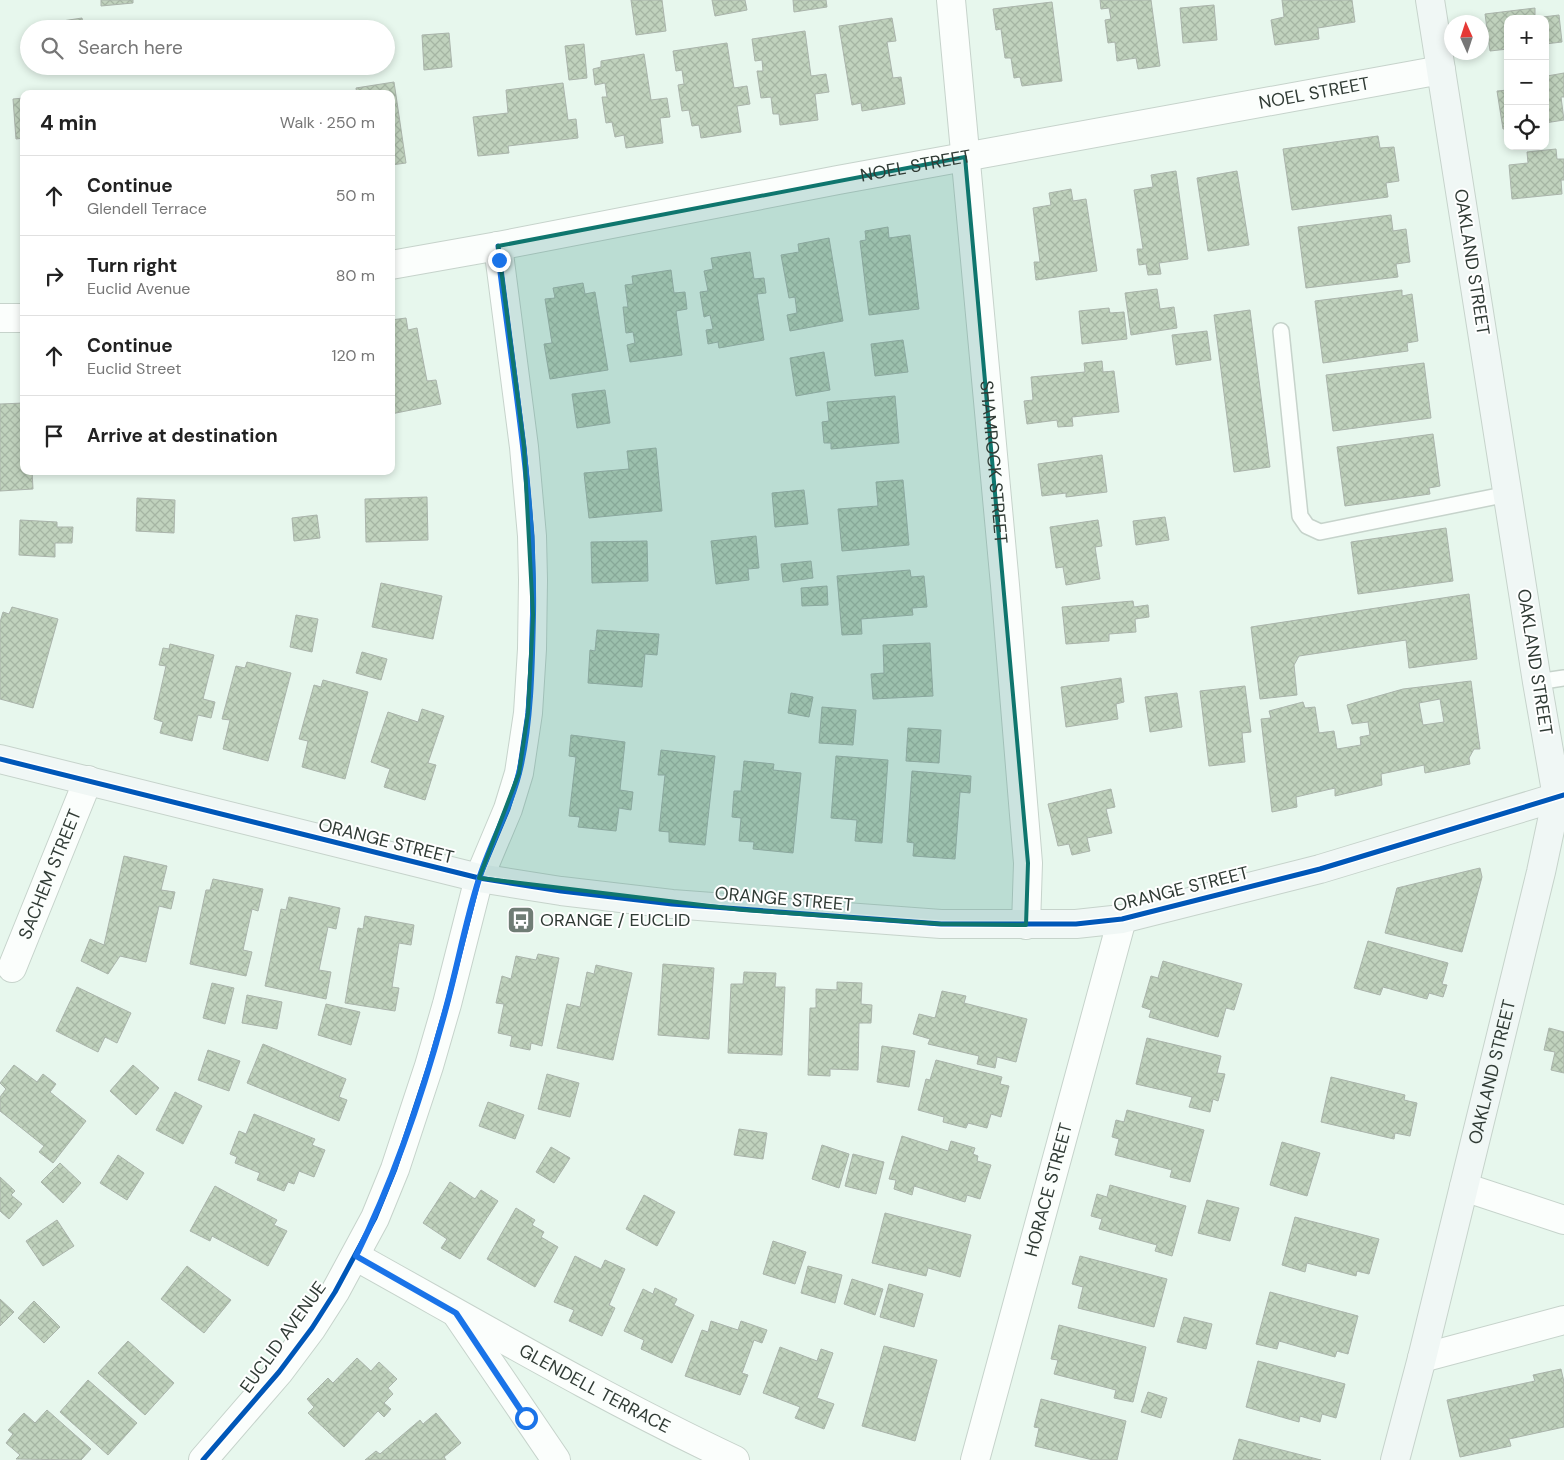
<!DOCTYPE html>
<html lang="en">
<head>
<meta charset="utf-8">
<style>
	:root { --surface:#fff; --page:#f2f2f2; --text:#222; --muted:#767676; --line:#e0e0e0 }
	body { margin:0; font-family:"DM Sans",sans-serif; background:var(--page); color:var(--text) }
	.controls { position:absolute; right:15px; top:15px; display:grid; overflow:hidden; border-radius:10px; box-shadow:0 2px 8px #0003 }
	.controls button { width:45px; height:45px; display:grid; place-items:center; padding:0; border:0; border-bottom:1px solid var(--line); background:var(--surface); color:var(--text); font:25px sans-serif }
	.compass { position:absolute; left:1444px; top:15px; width:45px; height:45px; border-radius:50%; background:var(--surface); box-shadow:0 2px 8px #0003; rotate:357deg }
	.stop { position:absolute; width:15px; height:15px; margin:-11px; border:4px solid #1a73e8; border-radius:50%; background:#fff }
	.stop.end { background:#1a73e8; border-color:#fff; box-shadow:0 1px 5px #0008 }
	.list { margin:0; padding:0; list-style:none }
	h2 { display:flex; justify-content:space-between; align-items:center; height:65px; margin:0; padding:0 20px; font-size:21px }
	h2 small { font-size:16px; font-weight:400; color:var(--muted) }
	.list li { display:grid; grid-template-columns:32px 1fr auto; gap:15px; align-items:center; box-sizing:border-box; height:80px; padding:0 20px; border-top:1px solid var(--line) }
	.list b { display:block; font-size:19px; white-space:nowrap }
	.list p { margin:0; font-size:16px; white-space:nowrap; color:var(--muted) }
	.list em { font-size:16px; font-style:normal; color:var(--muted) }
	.icon { flex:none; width:28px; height:28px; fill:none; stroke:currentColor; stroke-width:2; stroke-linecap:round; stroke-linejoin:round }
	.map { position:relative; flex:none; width:1564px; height:1460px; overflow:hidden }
	.search { position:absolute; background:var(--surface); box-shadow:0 2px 8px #0003; left:20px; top:20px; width:375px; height:55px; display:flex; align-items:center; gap:12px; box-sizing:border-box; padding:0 18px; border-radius:28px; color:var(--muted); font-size:19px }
	.panel { position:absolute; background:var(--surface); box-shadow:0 2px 8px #0003; left:20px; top:90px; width:375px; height:385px; border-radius:10px }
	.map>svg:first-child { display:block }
</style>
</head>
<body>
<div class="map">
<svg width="1564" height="1460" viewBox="0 0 1564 1460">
	<defs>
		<pattern id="building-cross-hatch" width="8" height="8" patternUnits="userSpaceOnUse" patternTransform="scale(1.25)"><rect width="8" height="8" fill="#c0d2bd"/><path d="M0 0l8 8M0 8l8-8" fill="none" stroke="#a5b5a3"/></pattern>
	</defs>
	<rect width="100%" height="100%" fill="#e7f7ed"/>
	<path fill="url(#building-cross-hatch)" stroke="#aab4ab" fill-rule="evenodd" d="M101,0H133V3L101,6Z
		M631,0H662L666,31L636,35Z
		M712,0H745L747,10L715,16Z
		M793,0H826L827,7L794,12Z
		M1100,0H1151L1160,66L1138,69L1136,58L1117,61L1115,42L1108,43L1105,20L1111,19L1109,8L1101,9Z
		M1282,0H1352L1355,22L1318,28L1319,39L1275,45L1271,20L1284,17Z
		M1052,2L1062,81L1022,86L1020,77L1014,78L1011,58H1005L1001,29L996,30L993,9Z
		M1214,5L1217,40L1183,43L1180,8Z
		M1535,8V18L1559,15L1562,42L1545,44V19H1508V49L1490,51L1485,14Z
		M82,18L84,29H50L49,23Z
		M892,18L896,41L887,42L893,78L901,77L905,104L862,111L861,103L852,105L839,26Z
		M805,31L811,76L826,74L829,92L815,94L818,120L780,125L779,114H773L771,97L761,98L757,71H763L762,60L755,61L752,39Z
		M449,33L452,67L424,70L422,35Z
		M727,43L734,88L747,86L750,104L737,106L741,132L701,138L699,125L692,126L689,110L682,111L678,85L684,84L682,70L676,71L673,51Z
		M584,44L587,78L569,80L565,46Z
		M644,54L651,100L667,98L670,117L660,118L663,143L626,148L624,135L615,137L612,122L606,123L602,97H607L605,83L595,85L593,69L601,67V61Z
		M1545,70L1547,76L1564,73V97H1561L1564,120L1545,123Z
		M394,82L406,163L391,165V94H357L356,88Z
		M563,83L568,120L576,119L578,138L508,146L509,153L478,156L473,117L508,113L506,90Z
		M1508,90V129H1503L1497,91Z
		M24,98V138L16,139L13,99Z
		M1378,136L1380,148L1394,147L1399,181L1386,183L1388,197L1292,210L1283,149Z
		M1556,149L1557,159H1564V180H1561L1562,194L1512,199L1509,165L1528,163L1527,152Z
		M1176,171L1188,259L1159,263L1161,274L1148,275L1146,264L1139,265L1137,249H1143L1134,190L1153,187L1151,175Z
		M1237,171L1249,245L1208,251L1197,178Z
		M1071,189L1073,201L1086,199L1097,271L1036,280L1034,262H1040L1033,208L1051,205L1049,193Z
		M1391,215L1393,231L1406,229L1410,262L1396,264L1398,277L1306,288L1298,227Z
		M888,227L889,238L910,235L919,309L869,315L860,241L866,240L865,231Z
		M829,238L843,321L790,331L787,315L797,313L795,297L789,298L781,255L799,252L798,244Z
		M750,252L754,279L764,278L766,293L757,294L764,340L719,348L718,342L708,344L706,330L713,329L710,315L704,317L700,292L708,291L704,271L713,269L711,258Z
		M671,270L674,293L685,292L687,309L676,311L682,355L630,362L627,345L635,343L633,332L626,333L623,307H628L625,285L633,284L632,276Z
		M583,283L585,294L595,292L608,370L550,379L544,344L552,343L545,299L555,298L553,288Z
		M1157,289L1160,309L1174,307L1177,328L1131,335L1125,293Z
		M1402,290V296L1412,294L1418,341L1407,343L1408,351L1323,363L1315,301Z
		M1109,308L1110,313L1124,312L1127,339L1082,344L1079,311Z
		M1250,310L1270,467L1234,472L1214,315Z
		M406,318L408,330L417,328L427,381L436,380L441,404L391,414V320Z
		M1207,331L1211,360L1176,365L1172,335Z
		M903,340L908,372L875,376L871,344Z
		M824,352L830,390L796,396L790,358Z
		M1102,361L1103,372L1114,371L1119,412L1072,417L1073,426L1058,427L1057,420L1027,424L1024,401L1033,400L1031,377L1085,372L1084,363Z
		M1424,363L1431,418L1333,431L1326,375Z
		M605,390L610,423L577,428L572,394Z
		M895,396L899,443L831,449V443H824L822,422L829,421L827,402Z
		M24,403V471H32L33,489L0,491V404Z
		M1433,434L1440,486L1429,488L1430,494L1345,506L1337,447Z
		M656,448L662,511L589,518L584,473L629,469L627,451Z
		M1102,455L1107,492L1066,497V493L1042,496L1038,464Z
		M903,480L909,545L842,551L838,509L878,506L876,482Z
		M804,490L808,524L775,527L772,493Z
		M427,497L428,540L366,542L365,499Z
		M137,498L175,500L174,533L136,531Z
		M317,515L320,538L294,541L292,518Z
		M1165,517L1169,540L1136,545L1133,521Z
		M20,520L57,522V527H73L72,543H55V557L19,555Z
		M1098,520L1102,546L1095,547L1100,579L1066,585L1063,567L1056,568L1050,527Z
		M1446,528L1453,581L1358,594L1351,542Z
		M756,536L759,568L748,569L749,580L716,584L711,541Z
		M647,541L648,581L592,583L591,542Z
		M811,561L813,578L783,582L781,564Z
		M910,570L911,577L924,576L927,607L912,608L913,615L861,619L862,634L842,635L837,576Z
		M381,583L442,596L433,639L372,627Z
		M827,586L828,605L802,606L801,588Z
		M1469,594L1477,659L1409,668L1406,640L1299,656L1294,665L1297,695L1260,699L1251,627Z
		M1133,601L1134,607L1148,605L1149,617L1135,619L1136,632L1109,634V641L1066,644L1062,607Z
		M12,607L58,619L33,708L0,699V622L3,612L9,614Z
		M296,615L318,619L312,652L290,647Z
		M597,630L659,634L657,655L645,654L642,687L588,683L590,650L595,651Z
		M930,643L933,696L873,699L871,674L884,673L883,645Z
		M170,644L214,655L203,699L215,702L211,718L198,715L192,741L160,733L163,722L154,719L166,666L159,665L163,648L169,649Z
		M362,652L387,659L381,680L356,673Z
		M247,662L291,673L268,761L223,749L230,720L222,719L236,666L245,668Z
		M1121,678L1124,702L1116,704L1118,719L1066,727L1061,687Z
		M323,680L368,692L345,779L302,767L308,741L299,739L314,685L321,687Z
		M1471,681L1480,749H1474L1469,758L1470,764L1425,773L1424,765L1381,774L1382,785L1335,796V788L1296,797L1297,807L1272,812L1261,719L1271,718L1269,711L1303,702L1305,708L1315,707L1319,733L1334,731L1337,749L1361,745L1360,737L1370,735L1368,722L1352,724L1347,705L1403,689ZM1440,699L1444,722L1423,725L1419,703Z
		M1245,686L1251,732L1242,733L1245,762L1209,766L1200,691Z
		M791,693L813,697L809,717L788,713Z
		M1177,693L1182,727L1150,732L1145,697Z
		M822,707L856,710L853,745L819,743Z
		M422,709L444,716L428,763L436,765L425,800L384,787L390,769L371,762L388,712L418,722Z
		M908,728L941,730L939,763L906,761Z
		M571,735L625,742L620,790L633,792L631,810L619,808L616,831L578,827L580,817L569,816L576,757L569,756Z
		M661,750L715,756L705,845L669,842V832L659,831L665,775H658Z
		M836,756L888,760L882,843L855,841L857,820L831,818Z
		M744,761L774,764L773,770L801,773L793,853L753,849L754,842L739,841L741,818L732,817L734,791H741Z
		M912,771L971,776L970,793L960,792L955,859L913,856L914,843L907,842Z
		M1111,789L1115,807L1106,809L1112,833L1087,838L1090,851L1072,855L1069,844L1058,846L1048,804Z
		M124,856L167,866L161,890L175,892L171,909L159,906L146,962L120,956L108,974L81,961L90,939L104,945Z
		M1480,868L1482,877L1462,952L1385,933L1397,888Z
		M213,879L263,889L258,911L252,909L243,950L252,952L246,976L190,964L206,890H210Z
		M289,897L340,908L336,929L328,927L319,970L331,972L326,999L265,986L281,909L286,910Z
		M365,916L414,925L411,945L399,943L392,987L399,988L395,1011L345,1003L358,928L363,929Z
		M1368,941L1448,963L1442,984L1447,985L1443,997L1429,993L1427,999L1383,987L1380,995L1354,988Z
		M538,954L559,958L542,1046L531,1043L530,1050L510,1046L512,1036L498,1033L504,1004L496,1003L502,976L511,979L516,956L536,960Z
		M1163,961L1242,984L1234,1010L1226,1008L1218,1037L1149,1017L1151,1010L1142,1007L1151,976L1158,978Z
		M663,964L714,968L709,1039L658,1035Z
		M596,965L632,973L613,1060L557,1048L567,1004L580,1007L587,972L594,974Z
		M744,972L776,973L775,987H785L782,1055L728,1053L731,984H743Z
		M837,982L862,983L861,1004L872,1005L871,1023H859L858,1070L830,1069V1076L808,1075L810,1008H816V989L837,990Z
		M212,983L234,988L225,1024L203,1018Z
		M77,987L131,1013L117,1043L105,1037L98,1052L56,1031Z
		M942,991L966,996L964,1003L1027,1019L1016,1062L997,1057L995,1068L977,1064L979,1056L928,1044L930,1039L913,1034L919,1014L935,1018Z
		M247,995L282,1002L277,1029L242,1023Z
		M326,1004L360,1012L351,1045L318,1035Z
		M1549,1028L1564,1032V1073L1551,1070L1555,1052L1544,1050Z
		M1147,1038L1221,1056L1217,1073L1225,1074L1218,1101L1213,1099L1210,1112L1189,1107L1192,1097L1136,1084Z
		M263,1044L346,1079L339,1097L347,1100L339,1121L247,1083Z
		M882,1046L915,1051L909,1087L877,1082Z
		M208,1050L240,1061L229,1091L198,1080Z
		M936,1060L1002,1077L1000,1084L1009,1086L1001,1117L991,1114L987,1128L968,1123L966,1128L943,1122L944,1117L918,1110L926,1079L930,1080Z
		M14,1065L37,1082L43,1074L56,1084L50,1092L86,1121L53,1163L39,1152L44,1146L0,1111V1097L6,1089L0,1083Z
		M133,1065L159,1088L136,1115L110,1091Z
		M547,1074L579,1083L570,1117L538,1109Z
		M1331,1077L1405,1095L1404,1100L1417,1103L1410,1136L1395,1133L1394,1139L1321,1122Z
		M175,1092L202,1106L183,1144L156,1130Z
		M488,1102L524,1115L515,1139L479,1126Z
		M1127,1110L1204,1130L1190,1182L1170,1177L1172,1170L1115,1155L1119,1139L1112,1137L1116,1120L1124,1122Z
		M254,1114L315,1139L312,1145L325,1150L314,1177L299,1171L294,1184L288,1182L284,1191L257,1180L260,1173L235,1163L237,1157L230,1154L239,1131L246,1134Z
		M739,1129L767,1133L763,1159L734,1155Z
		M902,1136L948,1151L951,1141L975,1148L973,1154L978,1156L977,1161L991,1165L980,1199L967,1195L965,1202L914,1186L912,1195L894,1189L896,1180L889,1179Z
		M1282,1142L1320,1153L1307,1196L1270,1185Z
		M822,1145L849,1154L839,1188L812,1179Z
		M551,1147L570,1158L554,1183L536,1172Z
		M853,1154L884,1162L876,1194L845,1186Z
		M118,1155L144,1173L127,1200L100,1183Z
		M60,1163L81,1183L63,1203L41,1182Z
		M0,1177L15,1191L11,1195L22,1204L9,1219L0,1211Z
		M450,1182L475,1199L481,1190L498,1201L460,1259L441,1248L447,1239L423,1223Z
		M1110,1185L1186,1206L1172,1256L1155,1251L1157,1245L1099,1229L1102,1219L1091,1216L1097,1194L1107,1197Z
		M215,1186L277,1220L274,1225L287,1231L268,1266L212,1236L210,1241L190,1231Z
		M644,1195L675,1212L657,1246L626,1229Z
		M1207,1200L1239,1208L1230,1241L1198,1233Z
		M516,1208L535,1220L532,1225L544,1232L541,1237L558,1247L535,1287L487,1259Z
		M885,1213L971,1235L960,1277L928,1268L926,1276L872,1263Z
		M1295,1217L1379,1239L1369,1274L1357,1271L1356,1276L1307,1263L1305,1272L1282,1265Z
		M57,1220L74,1246L43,1266L26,1241Z
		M773,1241L806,1252L795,1284L763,1274Z
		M575,1256L601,1269L605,1260L625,1269L609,1305L615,1308L602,1336L569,1321L574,1310L554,1302Z
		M1080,1256L1167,1279L1154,1327L1078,1308L1083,1287L1072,1284Z
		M187,1266L231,1300L204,1333L161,1299Z
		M808,1266L842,1275L835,1303L801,1293Z
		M852,1279L883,1289L875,1315L844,1304Z
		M889,1284L923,1294L914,1327L880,1317Z
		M655,1288L677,1299L674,1305L694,1315L672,1363L641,1349L644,1340L624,1331L643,1289L653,1294Z
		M1270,1292L1358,1316L1348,1354L1337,1351L1335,1357L1279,1341L1277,1349L1256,1344Z
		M0,1299L14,1312L0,1326Z
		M34,1301L60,1327L44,1343L18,1318Z
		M1184,1317L1212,1324L1206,1349L1177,1342Z
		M711,1321L738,1330L741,1321L767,1330L762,1343L754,1340L742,1373L748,1375L740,1395L685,1376L702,1330L708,1332Z
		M1059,1325L1146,1347L1133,1402L1114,1398L1116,1390L1054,1374L1058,1360L1051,1359Z
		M128,1341L174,1383L145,1415L98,1373Z
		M884,1346L937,1360L915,1441L862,1426Z
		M780,1347L817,1361L821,1349L833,1353L817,1398L834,1404L824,1429L795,1418L800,1407L763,1393Z
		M357,1358L371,1371L379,1362L397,1379L388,1388L393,1394L384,1403L391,1409L384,1417L378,1411L344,1447L308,1413L314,1407L307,1399L328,1378L333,1383Z
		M1258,1361L1345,1384L1336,1418L1322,1414L1320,1422L1300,1416L1299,1422L1246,1407Z
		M1561,1369L1564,1382V1427L1509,1439L1511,1446L1460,1457L1447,1400L1535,1381L1533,1375Z
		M88,1380L137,1423L108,1455L60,1412Z
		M1148,1392L1167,1398L1161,1418L1141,1412Z
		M1041,1399L1126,1421L1117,1460H1093L1035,1446L1039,1428L1034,1427Z
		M47,1410L91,1449L81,1460L16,1459L20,1455L6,1443L13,1434L8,1430L24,1413L35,1423Z
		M436,1413L461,1443L444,1457L446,1460H365L376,1451L380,1454L420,1420L423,1424Z
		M1239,1439L1321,1460H1233Z"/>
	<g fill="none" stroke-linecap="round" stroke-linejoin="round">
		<g stroke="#c6d3cb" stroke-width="18">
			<path id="lane" d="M1281,331L1300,516L1307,526L1320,532L1508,494
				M1537,682L1564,678"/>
		</g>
		<g stroke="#c6d3cb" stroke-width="30">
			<g id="street">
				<path id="s1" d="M951,0L1005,585L1028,863L1026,925"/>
				<path id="s2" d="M391,265L498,246L838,180L1441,70"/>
				<path d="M0,318H24"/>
				<path id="s3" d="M12,968L88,780"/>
				<path d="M1464,1187L1564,1220"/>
				<path id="s4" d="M355,1256C481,1326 605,1399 735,1460"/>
				<path d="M458,1316L556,1460"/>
				<path d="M1422,1358L1564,1320"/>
				<path d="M203,1460L279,1372L312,1328L335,1292L375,1218L395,1169L429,1066L447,1004L479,878L508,809L519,773L528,713L532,649L533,580L532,536L524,447L498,246"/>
				<path id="s5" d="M975,1460L1122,919"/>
			</g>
		</g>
		<g stroke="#c6d3cb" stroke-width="30">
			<g id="secondary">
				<path d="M0,759L479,878L561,891L672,904L941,924H1076L1122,919L1320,869L1564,795"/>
				<path id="s6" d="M1395,1460L1422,1358L1541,872L1557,797L1537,682L1430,0"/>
			</g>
		</g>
		<use href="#lane" stroke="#fbfefc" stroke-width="15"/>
		<use href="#street" stroke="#fbfefc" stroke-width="28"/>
		<use href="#secondary" stroke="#f0f7f5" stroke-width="28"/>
		<g stroke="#fff" stroke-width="8">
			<path id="cycleway" d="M0,759L479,878L561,891L672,904L941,924H1076L1122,919L1320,869L1564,795
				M203,1460L279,1372L312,1328L335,1292L375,1218L395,1169L429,1066L447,1004L479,878L508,809L519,773L528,713L532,649L533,580L532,536L524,447L498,246"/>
		</g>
		<use href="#cycleway" stroke="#0057b8" stroke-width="5"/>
	</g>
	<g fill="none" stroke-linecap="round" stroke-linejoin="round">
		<path stroke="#1a73e8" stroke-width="6" d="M499,260C513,378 535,495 533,614C532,664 531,725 519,773C510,810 490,843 479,879C466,920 458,963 447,1004C424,1091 396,1175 356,1256L456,1313L526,1418"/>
	</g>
	<path fill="#0f766e" fill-opacity="0.2" stroke="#0f766e" stroke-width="4" stroke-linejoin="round" d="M965,157L1028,863L1026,925L941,924L743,910L479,878L519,773L528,713L533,615L524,447L498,246Z"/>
	<defs>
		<g id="bus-square" transform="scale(1.4375)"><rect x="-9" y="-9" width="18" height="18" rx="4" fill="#707d75" stroke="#fff"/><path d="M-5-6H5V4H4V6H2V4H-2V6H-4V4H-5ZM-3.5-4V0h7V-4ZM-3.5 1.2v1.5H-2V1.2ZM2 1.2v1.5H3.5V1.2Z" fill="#fff"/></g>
	</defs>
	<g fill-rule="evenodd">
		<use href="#bus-square" x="521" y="920"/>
	</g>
	<g text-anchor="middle" stroke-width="4" stroke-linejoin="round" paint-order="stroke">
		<g font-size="18" fill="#303b35" stroke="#fff">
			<text dy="6" stroke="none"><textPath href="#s2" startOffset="939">NOEL STREET</textPath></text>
			<text dy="6" stroke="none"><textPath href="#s2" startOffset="534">NOEL STREET</textPath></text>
			<text transform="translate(1472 262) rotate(81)" y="6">OAKLAND STREET</text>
			<text dy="6" stroke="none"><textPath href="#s1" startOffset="464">SHAMROCK STREET</textPath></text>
			<text transform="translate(1535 662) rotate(81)" y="6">OAKLAND STREET</text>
			<text transform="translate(386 841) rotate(14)" y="6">ORANGE STREET</text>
			<text dy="6" stroke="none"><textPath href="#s3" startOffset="101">SACHEM STREET</textPath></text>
			<text transform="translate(1181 889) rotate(-14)" y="6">ORANGE STREET</text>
			<text transform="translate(784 899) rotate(5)" y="6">ORANGE STREET</text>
			<text dy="6" stroke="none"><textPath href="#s6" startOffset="400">OAKLAND STREET</textPath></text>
			<text dy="6" stroke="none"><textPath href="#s5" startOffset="280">HORACE STREET</textPath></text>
			<text transform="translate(283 1337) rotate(-54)" y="6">EUCLID AVENUE</text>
			<text dy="6" stroke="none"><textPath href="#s4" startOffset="274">GLENDELL TERRACE</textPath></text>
		</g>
		<g font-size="18" fill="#303b35" stroke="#fff" text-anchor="start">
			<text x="540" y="926">ORANGE / EUCLID</text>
		</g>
	</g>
</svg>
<div class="controls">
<button>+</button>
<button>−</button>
<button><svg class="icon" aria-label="locate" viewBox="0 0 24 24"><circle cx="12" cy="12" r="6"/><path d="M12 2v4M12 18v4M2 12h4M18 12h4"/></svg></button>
</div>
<svg class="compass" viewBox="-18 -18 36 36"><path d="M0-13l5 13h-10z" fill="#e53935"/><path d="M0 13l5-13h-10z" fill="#767676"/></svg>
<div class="stop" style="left:526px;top:1418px"></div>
<div class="stop end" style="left:499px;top:260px"></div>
<div class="search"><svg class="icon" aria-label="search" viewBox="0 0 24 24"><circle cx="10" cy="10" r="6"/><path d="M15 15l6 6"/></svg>Search here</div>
<section class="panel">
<h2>4 min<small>Walk · 250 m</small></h2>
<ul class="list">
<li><svg class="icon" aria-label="ahead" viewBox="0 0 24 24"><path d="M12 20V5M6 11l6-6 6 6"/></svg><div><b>Continue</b><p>Glendell Terrace</p></div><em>50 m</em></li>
<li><svg class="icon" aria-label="right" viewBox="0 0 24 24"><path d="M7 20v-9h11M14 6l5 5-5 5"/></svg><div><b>Turn right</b><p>Euclid Avenue</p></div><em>80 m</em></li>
<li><svg class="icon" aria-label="ahead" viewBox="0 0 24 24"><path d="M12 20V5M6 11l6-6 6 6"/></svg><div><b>Continue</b><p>Euclid Street</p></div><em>120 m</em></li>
<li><svg class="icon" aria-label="arrive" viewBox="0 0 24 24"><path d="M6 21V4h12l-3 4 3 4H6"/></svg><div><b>Arrive at destination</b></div></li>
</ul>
</section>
</div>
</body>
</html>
